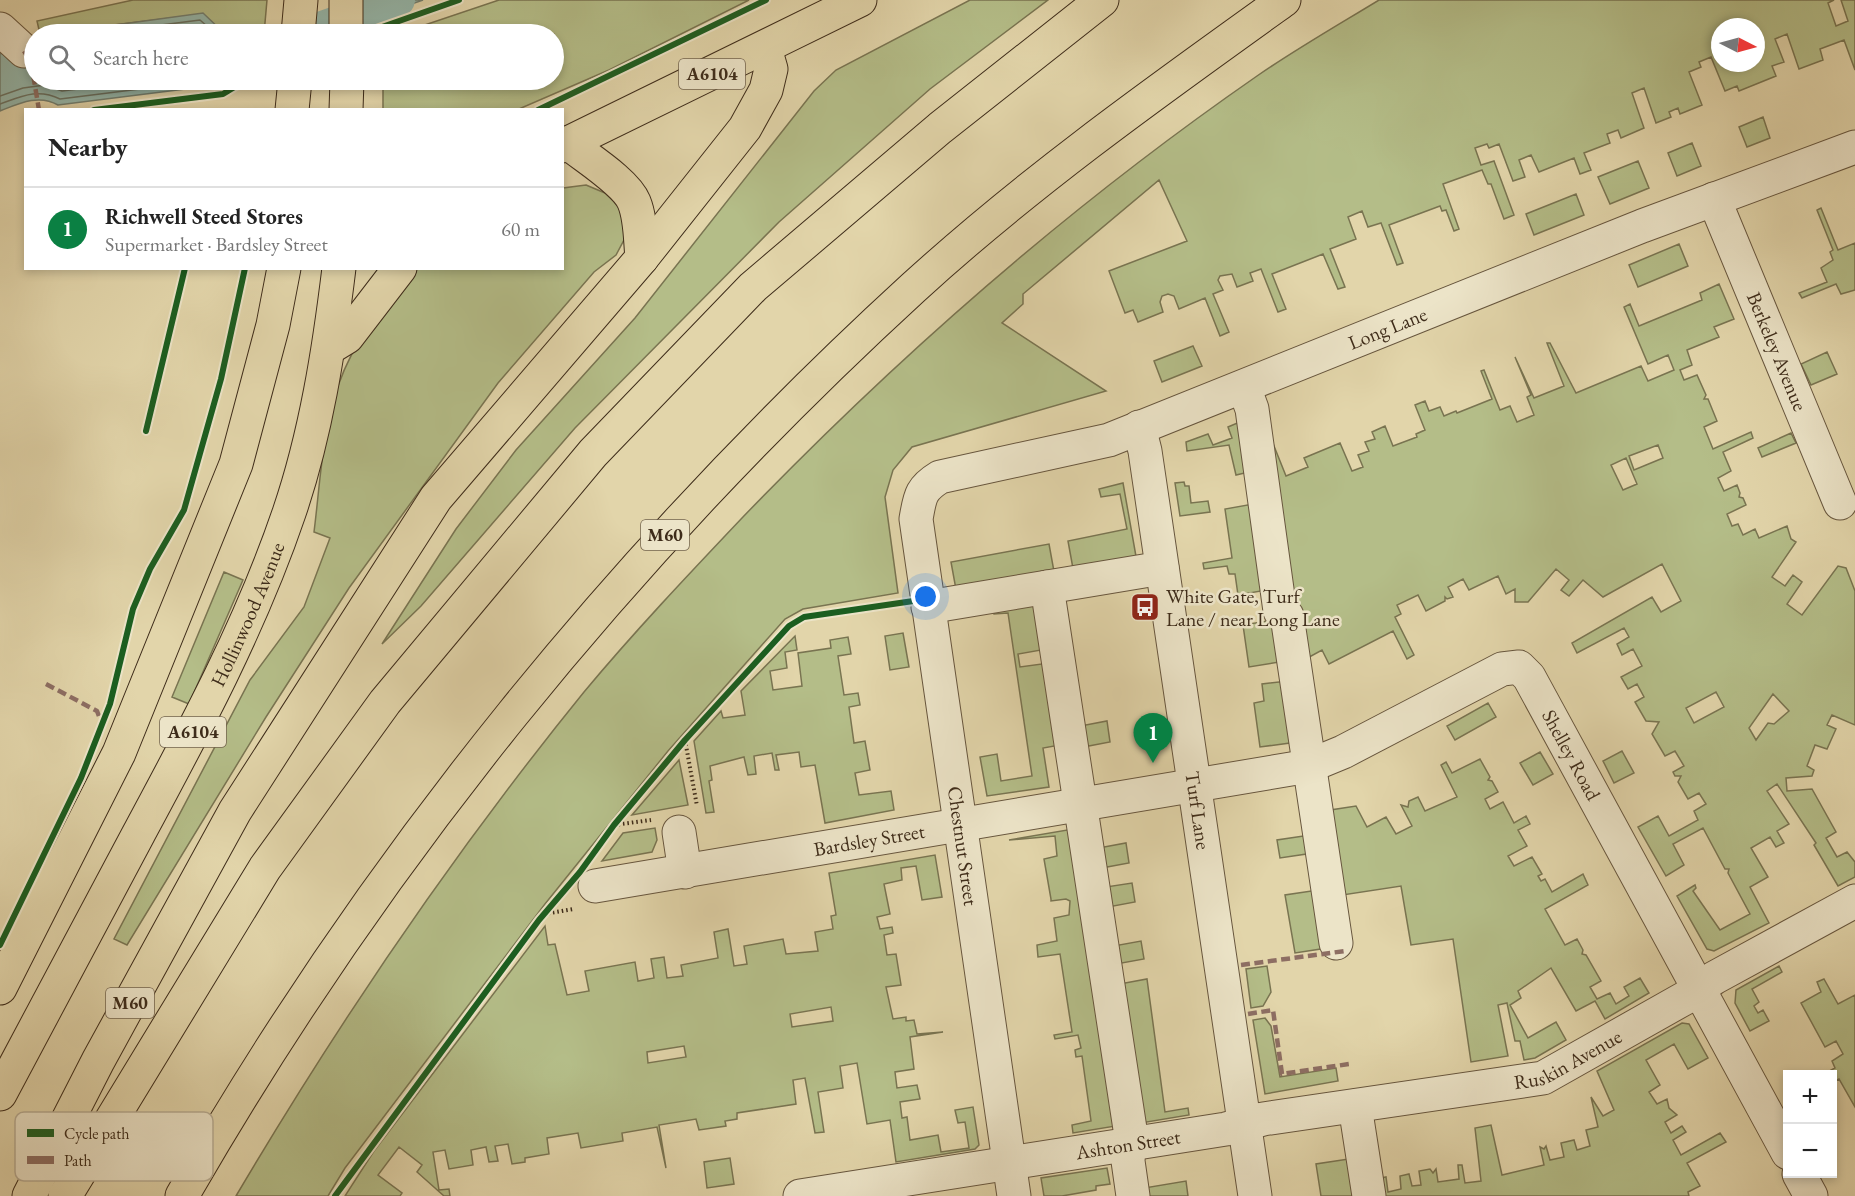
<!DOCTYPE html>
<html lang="en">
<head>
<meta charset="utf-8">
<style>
	:root { --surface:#fff; --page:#f2f2f2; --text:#222; --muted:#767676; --line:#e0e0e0; --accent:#0b8043 }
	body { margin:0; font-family:"EB Garamond",serif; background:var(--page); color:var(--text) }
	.controls { position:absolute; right:18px; bottom:18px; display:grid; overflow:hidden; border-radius:0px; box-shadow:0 3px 9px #0003 }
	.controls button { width:54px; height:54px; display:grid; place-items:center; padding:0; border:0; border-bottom:2px solid var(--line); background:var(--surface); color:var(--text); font:30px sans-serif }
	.compass { position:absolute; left:1711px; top:18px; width:54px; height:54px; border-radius:50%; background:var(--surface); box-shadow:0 3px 9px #0003; rotate:96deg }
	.you { position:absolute; left:926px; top:597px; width:21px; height:21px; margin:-15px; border:4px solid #fff; border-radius:50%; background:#1a73e8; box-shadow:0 0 0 9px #1a73e833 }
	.badge { display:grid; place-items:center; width:39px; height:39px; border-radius:50%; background:var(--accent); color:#fff; font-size:20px; font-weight:700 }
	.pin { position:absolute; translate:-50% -50px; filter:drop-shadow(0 2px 3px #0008) }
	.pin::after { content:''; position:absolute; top:32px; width:21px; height:18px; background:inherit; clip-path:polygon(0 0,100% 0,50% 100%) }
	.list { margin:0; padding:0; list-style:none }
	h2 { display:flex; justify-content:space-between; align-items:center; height:78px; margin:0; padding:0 24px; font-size:26px }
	h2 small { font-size:20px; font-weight:400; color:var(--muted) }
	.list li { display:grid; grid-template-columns:39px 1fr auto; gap:18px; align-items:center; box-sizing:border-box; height:84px; padding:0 24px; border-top:2px solid var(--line) }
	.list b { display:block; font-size:22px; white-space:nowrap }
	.list p { margin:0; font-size:20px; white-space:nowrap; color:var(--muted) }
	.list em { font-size:20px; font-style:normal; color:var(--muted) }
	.icon { flex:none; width:33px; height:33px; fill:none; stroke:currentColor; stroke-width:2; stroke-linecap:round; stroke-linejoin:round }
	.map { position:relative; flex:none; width:1855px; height:1196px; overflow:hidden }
	.search { position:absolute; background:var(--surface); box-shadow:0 3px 9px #0003; left:24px; top:24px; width:540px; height:66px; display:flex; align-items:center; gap:15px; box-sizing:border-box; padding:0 21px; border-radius:33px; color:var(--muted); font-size:22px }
	.panel { position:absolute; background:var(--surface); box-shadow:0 3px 9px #0003; left:24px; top:108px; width:540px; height:162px; border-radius:0px }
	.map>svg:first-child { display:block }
</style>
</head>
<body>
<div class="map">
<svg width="1855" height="1196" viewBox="0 0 1855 1196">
	<rect width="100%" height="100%" fill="#e2d5aa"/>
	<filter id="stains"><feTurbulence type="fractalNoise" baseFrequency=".00333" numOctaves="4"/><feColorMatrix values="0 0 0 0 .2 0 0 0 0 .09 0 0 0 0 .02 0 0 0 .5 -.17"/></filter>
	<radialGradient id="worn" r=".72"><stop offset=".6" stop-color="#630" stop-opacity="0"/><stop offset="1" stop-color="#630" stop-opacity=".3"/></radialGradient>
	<path fill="#b4bd88" stroke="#797451" stroke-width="1.5" fill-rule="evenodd" d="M133,0H267L264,34H225L203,14L40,34L37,21Z
		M499,0H749L609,70L519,109H383V80H554V34H398Z
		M970,0H1048L930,89L779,222L575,428L421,606L382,644L456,529L516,450L635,318L814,91L836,70Z
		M1379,0H1834L1828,3L1836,26L1848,21L1841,0H1855V70L1844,40L1820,49L1823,60L1799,69L1787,34L1775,39L1784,62L1772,66L1776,76L1739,91L1737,86L1725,91L1711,57L1699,62L1701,67L1689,72L1702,105L1680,114L1678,108L1669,112L1671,117L1656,123L1644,88L1632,93L1644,128L1621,138L1618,130L1607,134L1610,143L1584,153L1591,170L1580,174L1574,158L1539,172L1531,155L1519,160L1525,177L1513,181L1499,144L1489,148L1487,144L1475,148L1481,165L1494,161L1514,215L1504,219L1491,184H1488L1482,170L1443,184L1459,229L1454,231L1446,210L1442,211L1440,206L1389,225L1403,263L1397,265L1381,223L1368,227L1362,211L1348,217L1356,239L1330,249L1345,287L1338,289L1323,254L1272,274L1286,309L1278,312L1261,269L1250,273L1253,281L1237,287L1232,274L1220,276L1218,280L1223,290L1213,294L1229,332L1220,336L1205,298L1179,309L1174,296L1168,294L1162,296L1160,302L1163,312L1138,322L1133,310L1125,313L1109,271L1187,241L1159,180L1023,294V304L1002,323L1106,391L912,447L893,470L885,497L898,593L803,609L785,619L668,751L545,904L345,1168L328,1196H236C340,1020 455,851 584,692C634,632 688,575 742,518C900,354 1071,205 1257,76C1296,49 1338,25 1379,0ZM1720,27H1756V63H1720Z
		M1763,117L1770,138L1747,147L1739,127Z
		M1692,143L1701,166L1677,176L1668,153Z
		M1638,161L1649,188L1610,204L1598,177Z
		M586,185L605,193L618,205L624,219L625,238L616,255L594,272L498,383L349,588L266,717L127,945L114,939L250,680L304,607L330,538L314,532C320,485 322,432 338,386C354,340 383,303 417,269L562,268L563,188Z
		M1576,194L1584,215L1534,235L1526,214Z
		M1821,208L1838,250L1855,243V290L1841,294L1836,284L1802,298L1799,293L1827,282L1821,268L1833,260L1830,252L1833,250L1817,210Z
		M1679,244L1688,266L1638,287L1629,265Z
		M1719,284L1734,319L1714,327L1719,337L1687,350L1692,365L1680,370L1684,380L1697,375L1706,395L1704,399H1708L1717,421L1704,427L1713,449L1751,432L1753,438L1723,452L1731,471L1718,478L1724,491L1737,485L1740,493L1739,497L1743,498L1746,505L1727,514L1732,526L1738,524L1743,535L1755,529L1759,538L1787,526L1791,539L1796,542L1772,577L1785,586L1793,575L1802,582L1787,604L1802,615L1838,566L1846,568L1855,591V725L1832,715L1827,725L1836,729L1827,749L1815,745L1807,766L1814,770L1812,776L1786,778L1787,791L1812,789L1836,832L1826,838L1837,857L1847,852L1855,862V877L1838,886L1814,845L1816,843L1777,784L1767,791L1789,824L1777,831L1784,843L1776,847L1770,837L1751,848L1768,877L1750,887L1769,923L1714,951L1707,949L1677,896L1695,885L1696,888L1693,891L1720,930L1750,914L1728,873L1729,869H1725L1703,828L1673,844L1684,865L1666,876L1638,827L1658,816L1669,836L1698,820L1694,811L1706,804L1699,793L1688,799L1678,782L1681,776H1675L1673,772L1684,766L1675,751L1665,756L1652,734L1659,722L1646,721L1635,702L1644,697L1637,684L1628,689L1621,677L1642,666L1633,649L1622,655L1617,644L1629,637L1624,628L1577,653L1572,643L1652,597L1661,612L1681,601L1662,564L1603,597L1583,580L1569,596L1561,590L1569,580L1556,569L1528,602H1515V589L1506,594L1498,576L1469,590L1463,579L1448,587L1453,597L1447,599L1445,597V601L1426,611L1418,595L1397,605L1401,614L1395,617L1414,655L1407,659L1393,631L1329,664L1322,650L1302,661L1268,431L1286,476L1308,467L1304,458L1340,443L1352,471L1363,467L1358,455L1369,451L1365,442L1375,439L1372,432L1385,426L1393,446L1417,437L1416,434L1425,430L1415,405L1425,401L1429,411L1440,407L1444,416L1456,411L1457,413L1492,399L1481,371L1484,370L1500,410L1510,406L1517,422L1534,415L1527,397L1531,395L1515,357L1534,398L1564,386L1547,343H1550L1576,393L1641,366L1648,381L1674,370L1668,355L1648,364L1624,307L1630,304L1639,326L1702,300L1700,293ZM1658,445L1663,458L1634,470L1629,456ZM1626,458L1637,484L1623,490L1611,465ZM1716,692L1724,707L1694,723L1686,708ZM1773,694L1789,711L1774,724L1768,723L1756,740L1749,728Z
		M1193,346L1202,366L1162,382L1154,361Z
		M1827,352L1837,374L1811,385L1801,364Z
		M1242,421L1249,472L1236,475L1229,445L1187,451L1186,442L1208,434L1213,445L1232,438L1228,427Z
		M1791,433L1796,443L1762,457L1758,448Z
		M1184,482L1185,486H1189L1191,503L1208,501L1210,512L1180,516L1175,483Z
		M1123,483L1137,562L1074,574L1068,541L1127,529L1120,494L1101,497L1099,489Z
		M1253,504L1267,590L1238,595L1235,574H1229L1227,566L1204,569L1203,563L1232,558L1225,509Z
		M1049,544L1055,577L957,595L951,562Z
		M224,572L243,580L189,704L172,697Z
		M1039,594L1047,649L1018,654L1020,667L1049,663L1060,745L1043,748L1049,787L987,796L980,757L997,754L1001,781L1032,776L1008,613L994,614L992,601Z
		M1279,619L1286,661L1249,667L1243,625Z
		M903,633L909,667L890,670L885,636Z
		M795,636L797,650L785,652L787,668L770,671L773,690L802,686L798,653L831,648L830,640L848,637L851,654L838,656L844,695L858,693L860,705L849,707L854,743L865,741L870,770L855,773L859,795L891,791L894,810L825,823L815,765L801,767L799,752L776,755L779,770H775L772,753L754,756L756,774L748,775L744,757L710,766L712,780L709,781L714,812L706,813L694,741L721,711L723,718L745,715L741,691Z
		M1288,681L1297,742L1260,747L1254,703L1264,701L1262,684Z
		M1488,703L1496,717L1455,740L1447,726Z
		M1107,721L1110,742L1078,748L1075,727Z
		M1622,751L1634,773L1614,783L1603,761Z
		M1540,752L1553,774L1533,785L1520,763Z
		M1480,759L1490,777L1488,780L1492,781L1498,792L1485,799L1490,809L1503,802L1514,823L1526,816L1530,824L1518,830L1527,846L1508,856L1514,866L1532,857L1542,874L1538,876L1541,881L1545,879L1552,892L1583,874L1588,885L1545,909L1565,945L1577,939L1583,950L1582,954L1586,955L1601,981L1590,987L1597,999L1610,993L1616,1004L1629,996L1624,987L1640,978L1649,993L1605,1019L1595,1001L1576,1011L1551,968L1518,991L1521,998L1510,1005L1528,1038L1556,1022L1566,1040L1535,1058L1524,1060L1520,1041H1515L1507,1003L1498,1005L1508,1056L1471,1062L1453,939L1411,945L1401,886L1336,896L1324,811L1356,806L1367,827L1386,817L1396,834L1412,826L1401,805L1408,807L1409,801L1418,797L1425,811L1457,797L1441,765L1446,762L1452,773Z
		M679,760L688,805L632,815Z
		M655,828L657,840L652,852L602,861L623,833Z
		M1073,829L1122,1125L1073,1133L1072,1125L1091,1121L1082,1056L1076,1057L1075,1050L1081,1048L1078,1035L1055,1039L1054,1035L1072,1032L1060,954L1038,957L1037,945L1057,941L1054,918L1069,915L1070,901L1066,899L1051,901V899L1044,859L1057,856L1055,836L1009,840Z
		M1310,835L1313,853L1280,858L1277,840Z
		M1126,843L1129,863L1096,869L1093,849Z
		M935,855L942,897L922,900L916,866L901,868L902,880L884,884L890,914L877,917L880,929L892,927L893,933L884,935L887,955L896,954L901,985L886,987L893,1019L906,1017V1021L914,1020L917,1034L943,1032L910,1037L914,1069L895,1072L897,1088L917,1085L920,1099L900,1102L902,1118L907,1117L910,1140L938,1135L941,1152L969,1148L965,1122L958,1123L955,1110L973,1107L979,1145L975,1149L896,1162L890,1120L867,1124L857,1063L840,1066L843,1088L818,1092L824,1132L815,1133L805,1078L793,1080L796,1104L737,1113V1119L725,1121L726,1126L699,1130L696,1119L659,1125L666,1168L657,1127L622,1133L623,1141L581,1148L578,1133L547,1138L549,1154L525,1158V1162L512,1164L508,1144L495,1146L498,1161L489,1162L486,1147L471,1150L473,1165L449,1169L445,1150L433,1152L439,1190L449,1189L450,1196H444L417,1172L422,1165L399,1147L378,1175L402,1193L400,1196H345L374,1151L545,926L548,945L555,944L567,995L589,991L585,971L635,962L638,981L654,978L651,959L664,957L667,978L683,976L681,965L718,958L714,932L728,929L734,966L747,964L744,946L783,939L786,954L818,951L815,932L833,929L831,916L836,915L829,873ZM831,1007L833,1021L792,1027L790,1014ZM684,1046L686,1057L648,1063L647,1052Z
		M1132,883L1135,902L1103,908L1099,888Z
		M1318,890L1327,948L1295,953L1285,895Z
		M1141,941L1144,959L1111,965L1108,947Z
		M1267,966L1271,992L1263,1006L1251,1008L1246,969Z
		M1779,966L1782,972L1752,989L1759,1002L1754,1006L1758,1013L1763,1010L1769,1021L1750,1031L1735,1003L1736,990Z
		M1147,979L1165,1112L1188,1108L1189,1115L1135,1124L1114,985Z
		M1824,979L1838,1004L1855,995V1107L1839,1079L1833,1082L1832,1074H1824L1835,1068L1832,1061L1843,1054L1836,1041L1825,1047L1801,1003L1821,992L1817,982Z
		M1265,1018L1271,1026L1280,1077L1336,1068L1338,1081L1265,1094L1253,1020Z
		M1682,1023L1689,1024L1708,1058L1688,1069L1674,1044L1646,1060L1660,1085L1649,1092L1657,1104L1667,1099L1669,1108L1677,1115L1665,1122L1671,1133L1682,1126L1686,1132L1673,1140L1681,1155L1720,1133L1726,1142L1687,1163L1700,1186L1688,1192L1689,1196H1376V1179L1386,1177L1388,1192L1401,1189L1400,1176L1409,1174L1412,1186L1421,1185L1419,1171L1430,1169L1433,1173L1436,1169L1438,1182L1459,1179L1458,1165H1462L1465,1183L1481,1181L1475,1128L1491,1125L1502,1175L1544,1165L1540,1147L1544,1149L1546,1146L1550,1160L1564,1157L1561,1143L1574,1140L1577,1150L1590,1146L1586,1130L1598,1127L1591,1097L1603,1116L1614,1110L1597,1071Z
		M730,1158L734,1184L707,1188L704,1162Z
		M1355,1158L1361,1196H1321L1316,1164Z
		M1107,1168L1110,1184L1096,1186V1190L1062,1196H1044L1041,1178Z
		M1186,1181L1188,1196H1139L1138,1189Z"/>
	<path fill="#95b8ac" stroke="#728072" stroke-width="1.5" d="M376,0H423L377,16Z
		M203,13L225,34H55L56,33Z
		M0,53L21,61L34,60V80H235L233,83L58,105C39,94 20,103 0,111Z"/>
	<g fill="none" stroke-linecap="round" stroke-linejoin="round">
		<path stroke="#6a7263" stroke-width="1.5" d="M91,34L200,20L216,34
			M148,34L197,28L205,34
			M0,96L23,88L45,85L62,91L152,80
			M0,104C22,96 38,88 60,99L212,80"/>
		<path stroke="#95b8ac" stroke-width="32" d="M302,34L399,0"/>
		<g stroke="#67563e" stroke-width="35">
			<g id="minor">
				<path d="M0,29L24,51"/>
				<path id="s1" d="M1714,199L1840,503"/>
				<path d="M1244,387L1252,409L1280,611L1287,616L1336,943"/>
				<path id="s2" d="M1139,427L1145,451L1255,1196"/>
				<path d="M1047,587L1130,1129L1128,1161L1133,1196"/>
				<path d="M928,607L1162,568"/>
				<path d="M679,832L685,872"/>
				<path id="s3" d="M595,886L1309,766L1343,752L1502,669L1519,667L1529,677L1788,1153"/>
				<path d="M1355,1106L1369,1196"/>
				<path d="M1799,1174L1811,1196"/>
				<path id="s4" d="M800,1196L1226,1129L1263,1119L1543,1078L1685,998L1714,978L1855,901"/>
				<path id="s5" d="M1014,1196L916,519C920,497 920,489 940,477L1109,440L1642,226L1855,147"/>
			</g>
		</g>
		<g stroke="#3e2c1a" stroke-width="35">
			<path id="major" d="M346,0V34
				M298,34L301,0
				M292,110L295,80
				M346,110L347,80"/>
		</g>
		<g stroke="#3e2c1a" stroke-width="35">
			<g id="highway">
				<path d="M568,143C585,157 626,182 634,202C641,219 640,239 642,258"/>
				<path d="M562,146L860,0"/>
				<path d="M329,348L347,337L400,268"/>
				<path d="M0,988L119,753L236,464L273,325L284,268"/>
				<path id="s6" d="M0,1094C47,1007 93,920 139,833C195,729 251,625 289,513C316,434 329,350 339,268"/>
				<path d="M29,1196L98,1061L235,811L436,498L642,258L745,128L766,90L771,69L765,48"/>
				<path d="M65,1196L265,868L385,702L593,453L753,287L940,128L1102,0"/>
				<path d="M182,1196C376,858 626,551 913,288C1029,182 1157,91 1284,0"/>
			</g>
		</g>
		<path stroke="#3e2c1a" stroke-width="4" stroke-dasharray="1.5 3" stroke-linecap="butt" d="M685,740L697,806
			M614,825L651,820
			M544,914L573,909"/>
		<use href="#minor" stroke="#ece4c8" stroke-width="33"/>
		<use href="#major" stroke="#e2d5aa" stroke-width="33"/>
		<use href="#highway" stroke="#e2d5aa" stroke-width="33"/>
		<path stroke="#8d6e63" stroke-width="4.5" stroke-dasharray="9 4.5" stroke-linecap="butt" d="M24,51L31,62L39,110
			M46,684L97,711L102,724
			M1241,965L1345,951
			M1248,1014L1273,1010L1282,1074L1349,1064"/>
		<g stroke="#ece4c8" stroke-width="10">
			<path id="cycleway" d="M362,34L459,0
				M94,110L223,94L246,80
				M538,110L766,0
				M146,431L185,268
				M0,945L81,778L110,704L133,609L150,569L184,510L221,379L245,268
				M335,1196L539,920L580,872L614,825L685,740L789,626L804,617L927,599"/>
		</g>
		<use href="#cycleway" stroke="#1b5e20" stroke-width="6"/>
	</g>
	<defs>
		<g id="bus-square" transform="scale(1.5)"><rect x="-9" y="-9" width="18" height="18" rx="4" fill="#8f2418" stroke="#ece4c8"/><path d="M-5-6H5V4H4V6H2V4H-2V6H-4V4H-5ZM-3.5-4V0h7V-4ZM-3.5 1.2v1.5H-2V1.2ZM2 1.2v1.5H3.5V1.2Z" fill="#fff"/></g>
	</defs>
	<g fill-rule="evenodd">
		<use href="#bus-square" x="1145" y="607"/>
	</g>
	<g text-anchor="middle" stroke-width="5" stroke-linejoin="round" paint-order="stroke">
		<g fill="#ece4c8" stroke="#72634e" stroke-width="1.5">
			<rect x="679" y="59" width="66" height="30" rx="4.5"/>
			<rect x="641" y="520" width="48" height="30" rx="4.5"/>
			<rect x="160" y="717" width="66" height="30" rx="4.5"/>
			<rect x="106" y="988" width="48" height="30" rx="4.5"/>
		</g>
		<g font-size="18" font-weight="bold" fill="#3e2c1a">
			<text x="712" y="80">A6104</text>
			<text x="665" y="541">M60</text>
			<text x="193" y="738">A6104</text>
			<text x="130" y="1009">M60</text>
		</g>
		<g font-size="20" fill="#3e2c1a" stroke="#ece4c8">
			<text dy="7" stroke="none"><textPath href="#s5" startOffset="1208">Long Lane</textPath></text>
			<text dy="7" stroke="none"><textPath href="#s1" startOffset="165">Berkeley Avenue</textPath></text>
			<text dy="7" stroke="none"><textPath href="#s6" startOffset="540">Hollinwood Avenue</textPath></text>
			<text dy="7" stroke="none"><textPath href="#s3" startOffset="1060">Shelley Road</textPath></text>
			<text dy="7" stroke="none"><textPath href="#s2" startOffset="388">Turf Lane</textPath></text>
			<text dy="7" stroke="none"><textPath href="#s3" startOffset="278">Bardsley Street</textPath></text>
			<text transform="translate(963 846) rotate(82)" y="7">Chestnut Street</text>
			<text dy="7" stroke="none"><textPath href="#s4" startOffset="782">Ruskin Avenue</textPath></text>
			<text dy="7" stroke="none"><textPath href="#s4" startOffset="332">Ashton Street</textPath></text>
		</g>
		<g font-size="20" fill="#3e2c1a" stroke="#ece4c8" text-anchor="start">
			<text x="1166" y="603">White Gate, Turf<tspan x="1166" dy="23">Lane / near Long Lane</tspan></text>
		</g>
	</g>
	<rect x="15" y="1112" width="198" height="69" rx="9" fill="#ece4c8" stroke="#b8ad94" stroke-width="1.5"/>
	<rect x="27" y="1129" width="27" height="8" fill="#1b5e20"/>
	<rect x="27" y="1156" width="27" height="8" fill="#8d6e63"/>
	<g font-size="16" fill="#3e2c1a">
		<text x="64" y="1139">Cycle path</text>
		<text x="64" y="1166">Path</text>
	</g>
	<rect width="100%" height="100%" filter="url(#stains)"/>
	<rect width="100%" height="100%" fill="url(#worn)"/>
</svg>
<div class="controls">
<button>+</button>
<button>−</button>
</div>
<svg class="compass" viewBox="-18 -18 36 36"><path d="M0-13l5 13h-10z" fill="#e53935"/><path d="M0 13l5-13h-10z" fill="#767676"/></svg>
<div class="you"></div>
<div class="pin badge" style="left:1153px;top:763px">1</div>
<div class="search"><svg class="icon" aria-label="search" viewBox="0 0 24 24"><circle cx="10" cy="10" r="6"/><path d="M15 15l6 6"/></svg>Search here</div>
<section class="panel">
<h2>Nearby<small></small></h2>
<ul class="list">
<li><span class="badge">1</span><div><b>Richwell Steed Stores</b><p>Supermarket · Bardsley Street</p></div><em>60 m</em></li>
</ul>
</section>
</div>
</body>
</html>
